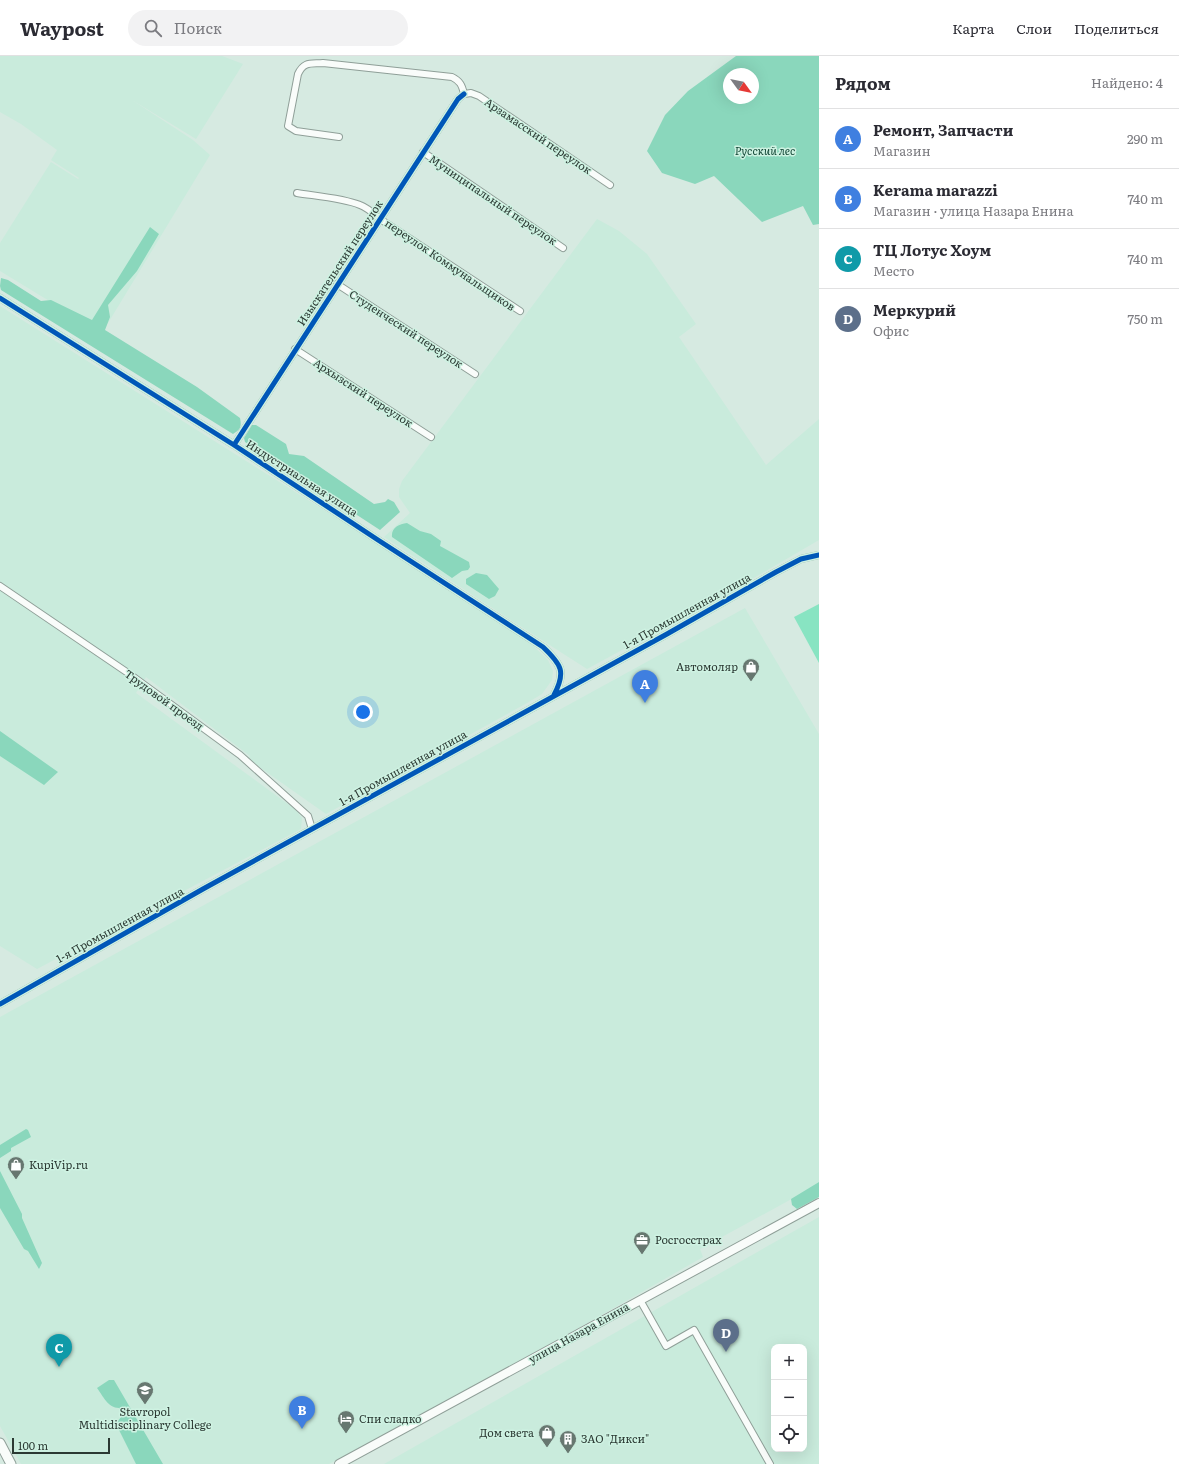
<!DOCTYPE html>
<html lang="ru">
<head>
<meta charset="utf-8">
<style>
	:root { --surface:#fff; --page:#f2f2f3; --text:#2b2b33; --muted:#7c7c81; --line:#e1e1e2; --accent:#d93025 }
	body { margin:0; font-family:Literata,serif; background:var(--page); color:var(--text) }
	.controls { position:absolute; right:12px; bottom:12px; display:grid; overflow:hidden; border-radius:8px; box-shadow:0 4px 16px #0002 }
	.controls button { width:36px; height:36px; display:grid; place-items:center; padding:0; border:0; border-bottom:1px solid var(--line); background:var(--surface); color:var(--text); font:20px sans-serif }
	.compass { position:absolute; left:723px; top:12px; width:36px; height:36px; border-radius:50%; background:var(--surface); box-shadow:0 4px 16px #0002; rotate:123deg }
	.scale { position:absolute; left:12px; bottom:10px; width:98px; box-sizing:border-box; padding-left:4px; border:2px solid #2b3933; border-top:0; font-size:11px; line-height:14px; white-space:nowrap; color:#2b3933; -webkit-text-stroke:3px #cef2e2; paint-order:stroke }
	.you { position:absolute; left:363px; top:656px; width:14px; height:14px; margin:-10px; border:3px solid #fff; border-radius:50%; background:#1a73e8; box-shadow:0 0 0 6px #1a73e833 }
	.badge { display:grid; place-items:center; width:26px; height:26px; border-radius:50%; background:var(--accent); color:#fff; font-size:13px; font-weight:700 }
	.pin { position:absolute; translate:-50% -33px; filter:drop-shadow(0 1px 2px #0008) }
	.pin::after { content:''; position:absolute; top:21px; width:14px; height:12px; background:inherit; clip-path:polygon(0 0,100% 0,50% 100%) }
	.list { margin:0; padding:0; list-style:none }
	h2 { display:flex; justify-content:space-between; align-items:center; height:52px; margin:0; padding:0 16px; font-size:17px }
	h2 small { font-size:13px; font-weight:400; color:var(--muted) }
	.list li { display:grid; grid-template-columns:26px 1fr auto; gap:12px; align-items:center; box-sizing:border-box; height:60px; padding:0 16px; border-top:1px solid var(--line) }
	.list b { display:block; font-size:15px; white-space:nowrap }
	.list p { margin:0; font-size:13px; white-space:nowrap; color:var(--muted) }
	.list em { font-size:13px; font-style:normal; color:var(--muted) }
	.icon { flex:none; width:22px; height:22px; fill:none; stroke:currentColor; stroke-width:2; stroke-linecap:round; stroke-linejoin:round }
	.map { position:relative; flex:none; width:819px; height:1408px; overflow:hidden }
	header { display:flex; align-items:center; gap:24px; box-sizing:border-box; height:56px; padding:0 20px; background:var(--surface); border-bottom:1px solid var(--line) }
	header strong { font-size:19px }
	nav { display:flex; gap:22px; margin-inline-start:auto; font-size:14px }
	.search { width:280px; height:36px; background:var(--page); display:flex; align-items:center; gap:10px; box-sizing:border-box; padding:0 14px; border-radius:22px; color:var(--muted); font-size:15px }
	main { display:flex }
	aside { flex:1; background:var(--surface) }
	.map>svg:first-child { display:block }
</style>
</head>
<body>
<header>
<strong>Waypost</strong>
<div class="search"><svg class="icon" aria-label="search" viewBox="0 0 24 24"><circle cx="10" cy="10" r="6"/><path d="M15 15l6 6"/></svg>Поиск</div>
<nav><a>Карта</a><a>Слои</a><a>Поделиться</a></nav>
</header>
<main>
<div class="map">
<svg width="819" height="1408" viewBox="0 0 819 1408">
	<rect width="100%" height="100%" fill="#d6eae1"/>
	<path fill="#c9ebdc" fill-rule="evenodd" d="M0,0H222L243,8L196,83L132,44L193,84L210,99L102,277L0,215V187L51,106L78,123L79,122L51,104L57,94L21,68L0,56Z
		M597,163L619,175L647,198L696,268L679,281L766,409L819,363V484L740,530L587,613L503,559L384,481L410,457L399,441V433L402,425Z
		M0,250L494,561L528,585L548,604L553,615L552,624L542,638L527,647L326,758L248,703L250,700L146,621L136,637L296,754L302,762L301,773L37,913L0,890Z
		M745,552L819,678V1128L700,1193L703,1201L570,1277L329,1408H21L0,1370V961Z
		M819,1161V1408H384ZM774,1291H804V1393H774Z"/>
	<path fill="#8ad7bc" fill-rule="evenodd" d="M736,0H819V168L813,169L803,150L762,166L714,120L695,128L662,117L647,95L665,59L688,35ZM729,18H753V42H729Z
		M150,171L159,178L137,215L108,249L110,261L105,274L197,331L240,362C242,371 240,374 233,378L1,234L0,230L1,222L8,224L41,245L51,244L92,264Z
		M252,369H256L286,388L289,398L304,400L374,448L385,446L388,443L394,446L400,456L380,474L245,386L244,382Z
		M407,467L420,475L431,478L441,485L440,490L469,506L470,511L468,514L462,515L452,522L392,481C391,472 399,468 407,467Z
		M476,517L487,519L499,533L495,540L489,543L466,528V523Z
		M0,675L58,716L44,729L0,700Z
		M26,1073L28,1074L31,1081L11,1092V1095L0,1102V1089Z
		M0,1115L22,1158V1162L42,1207L39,1213L28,1195L24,1193L0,1152Z
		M819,1126V1141L797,1153L792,1149L791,1143Z
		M109,1324H114L163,1408H136L116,1368L123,1358L119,1352C108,1352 103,1340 97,1332Z"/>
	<path fill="#88e4c2" d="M819,548V607L794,561Z"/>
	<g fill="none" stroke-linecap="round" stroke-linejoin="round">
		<g stroke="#8f9f98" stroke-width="8">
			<path id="street" d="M464,38L471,37L479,40L610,129
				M339,81L296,75L288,70L298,18C304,5 311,8 323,7L452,21C460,25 462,29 464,38
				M423,96L563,192
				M297,137C316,140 343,142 360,149C368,152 374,158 380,163L520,255
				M337,228L475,318
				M0,242L234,389L378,484L543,591C562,609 566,616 554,639
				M295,293L431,381
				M234,389L458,43L464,38
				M0,530L128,617L240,699L308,760L312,773
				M0,948L203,833L667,578L776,516L801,503L819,499
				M640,1244L666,1290L694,1274L770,1408"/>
		</g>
		<g stroke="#8f9f98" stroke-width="10">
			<path id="secondary" d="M339,1408L819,1147"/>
		</g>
		<g stroke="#8f9f98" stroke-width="11">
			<path id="primary" d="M0,1387L11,1408"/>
		</g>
		<use href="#street" stroke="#f9fcfa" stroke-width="6"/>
		<use href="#secondary" stroke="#f9fcfa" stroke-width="8"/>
		<use href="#primary" stroke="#f9fcfa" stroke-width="9"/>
		<g stroke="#cef2e2" stroke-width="8">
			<path id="cycleway" d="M0,242L234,389L378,484L543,591C562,609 566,616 554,639
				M234,389L458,43L464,38
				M0,948L203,833L667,578L776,516L801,503L819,499"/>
		</g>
		<use href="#cycleway" stroke="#0057b8" stroke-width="5"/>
	</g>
	<defs>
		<g id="shop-pin" transform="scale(0.9)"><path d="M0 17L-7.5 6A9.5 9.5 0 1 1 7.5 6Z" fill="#677770" stroke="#cef2e2"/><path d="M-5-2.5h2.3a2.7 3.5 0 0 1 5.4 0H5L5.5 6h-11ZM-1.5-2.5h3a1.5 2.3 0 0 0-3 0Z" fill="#fff"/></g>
		<g id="office-pin" transform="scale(0.9)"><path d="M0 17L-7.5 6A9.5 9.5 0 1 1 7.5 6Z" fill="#677770" stroke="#cef2e2"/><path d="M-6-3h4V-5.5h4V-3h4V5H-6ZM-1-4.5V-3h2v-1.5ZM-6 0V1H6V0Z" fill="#fff"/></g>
		<g id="university-pin" transform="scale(0.9)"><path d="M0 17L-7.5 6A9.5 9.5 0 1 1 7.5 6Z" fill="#677770" stroke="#cef2e2"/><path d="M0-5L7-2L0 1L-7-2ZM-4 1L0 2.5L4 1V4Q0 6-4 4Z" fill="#fff"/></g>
		<g id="hotel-pin" transform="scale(0.9)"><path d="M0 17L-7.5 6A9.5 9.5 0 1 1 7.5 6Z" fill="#677770" stroke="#cef2e2"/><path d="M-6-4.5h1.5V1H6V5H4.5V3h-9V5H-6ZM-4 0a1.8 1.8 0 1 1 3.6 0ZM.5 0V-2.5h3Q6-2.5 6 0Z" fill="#fff"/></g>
		<g id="building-pin" transform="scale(0.9)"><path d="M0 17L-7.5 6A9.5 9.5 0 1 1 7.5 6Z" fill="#677770" stroke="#cef2e2"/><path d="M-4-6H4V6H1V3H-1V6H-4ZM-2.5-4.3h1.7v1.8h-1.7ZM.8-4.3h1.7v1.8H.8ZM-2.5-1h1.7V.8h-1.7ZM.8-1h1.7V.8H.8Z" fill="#fff"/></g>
	</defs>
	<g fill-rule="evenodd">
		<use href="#shop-pin" x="751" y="611"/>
		<use href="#shop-pin" x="16" y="1109"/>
		<use href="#office-pin" x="642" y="1184"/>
		<use href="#university-pin" x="145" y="1334"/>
		<use href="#hotel-pin" x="346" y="1363"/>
		<use href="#shop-pin" x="547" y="1377"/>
		<use href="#building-pin" x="568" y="1383"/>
	</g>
	<g text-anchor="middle" stroke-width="3" stroke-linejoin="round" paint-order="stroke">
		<g font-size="11" fill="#2b3933" stroke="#cef2e2">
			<text transform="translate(538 80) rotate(34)" y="4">Арзамасский переулок</text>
			<text transform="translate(493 144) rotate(34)" y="4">Муниципальный переулок</text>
			<text transform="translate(340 207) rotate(-57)" y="4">Изыскательский переулок</text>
			<text transform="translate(450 209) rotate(34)" y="4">переулок Коммунальщиков</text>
			<text transform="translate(406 273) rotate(33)" y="4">Студенческий переулок</text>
			<text transform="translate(363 337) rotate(33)" y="4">Архызский переулок</text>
			<text transform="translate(302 422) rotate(33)" y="4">Индустриальная улица</text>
			<text transform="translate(687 555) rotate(-29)" y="4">1-я Промышленная улица</text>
			<text transform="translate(164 644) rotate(36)" y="4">Трудовой проезд</text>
			<text transform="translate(403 712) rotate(-29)" y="4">1-я Промышленная улица</text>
			<text transform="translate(120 869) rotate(-29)" y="4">1-я Промышленная улица</text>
			<text transform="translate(579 1277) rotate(-29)" y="4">улица Назара Енина</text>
		</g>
		<g font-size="11" font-style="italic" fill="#0e4332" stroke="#cef2e2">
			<text x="765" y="99">Русский лес</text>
		</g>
		<g font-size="11" fill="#2b3933" stroke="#cef2e2" text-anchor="start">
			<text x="738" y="615" text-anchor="end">Автомоляр</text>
			<text x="29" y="1113">KupiVip.ru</text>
			<text x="655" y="1188">Росгосстрах</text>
			<text x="145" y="1360" text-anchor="middle">Stavropol<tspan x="145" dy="13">Multidisciplinary College</tspan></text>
			<text x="359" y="1367">Спи сладко</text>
			<text x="534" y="1381" text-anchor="end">Дом света</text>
			<text x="581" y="1387">ЗАО "Дикси"</text>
		</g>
	</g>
</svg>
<div class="controls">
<button>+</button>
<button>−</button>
<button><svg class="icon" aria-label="locate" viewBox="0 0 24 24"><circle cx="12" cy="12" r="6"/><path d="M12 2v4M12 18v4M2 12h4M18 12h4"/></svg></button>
</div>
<svg class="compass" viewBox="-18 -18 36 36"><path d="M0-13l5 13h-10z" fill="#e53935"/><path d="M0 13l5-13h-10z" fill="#7c7c81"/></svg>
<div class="scale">100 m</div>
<div class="you"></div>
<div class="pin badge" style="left:645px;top:647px;background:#3f7fe0">A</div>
<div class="pin badge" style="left:302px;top:1373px;background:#3f7fe0">B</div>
<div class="pin badge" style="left:59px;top:1311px;background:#0f9aa8">C</div>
<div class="pin badge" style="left:726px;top:1296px;background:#5c6f8a">D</div>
</div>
<aside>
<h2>Рядом<small>Найдено: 4</small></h2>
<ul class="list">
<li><span class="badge" style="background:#3f7fe0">A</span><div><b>Ремонт, Запчасти</b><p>Магазин</p></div><em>290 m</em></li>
<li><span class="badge" style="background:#3f7fe0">B</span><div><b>Kerama marazzi</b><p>Магазин · улица Назара Енина</p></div><em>740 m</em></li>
<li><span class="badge" style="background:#0f9aa8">C</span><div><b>ТЦ Лотус Хоум</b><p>Место</p></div><em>740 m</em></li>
<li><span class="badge" style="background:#5c6f8a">D</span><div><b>Меркурий</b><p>Офис</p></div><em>750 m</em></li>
</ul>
</aside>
</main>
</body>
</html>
